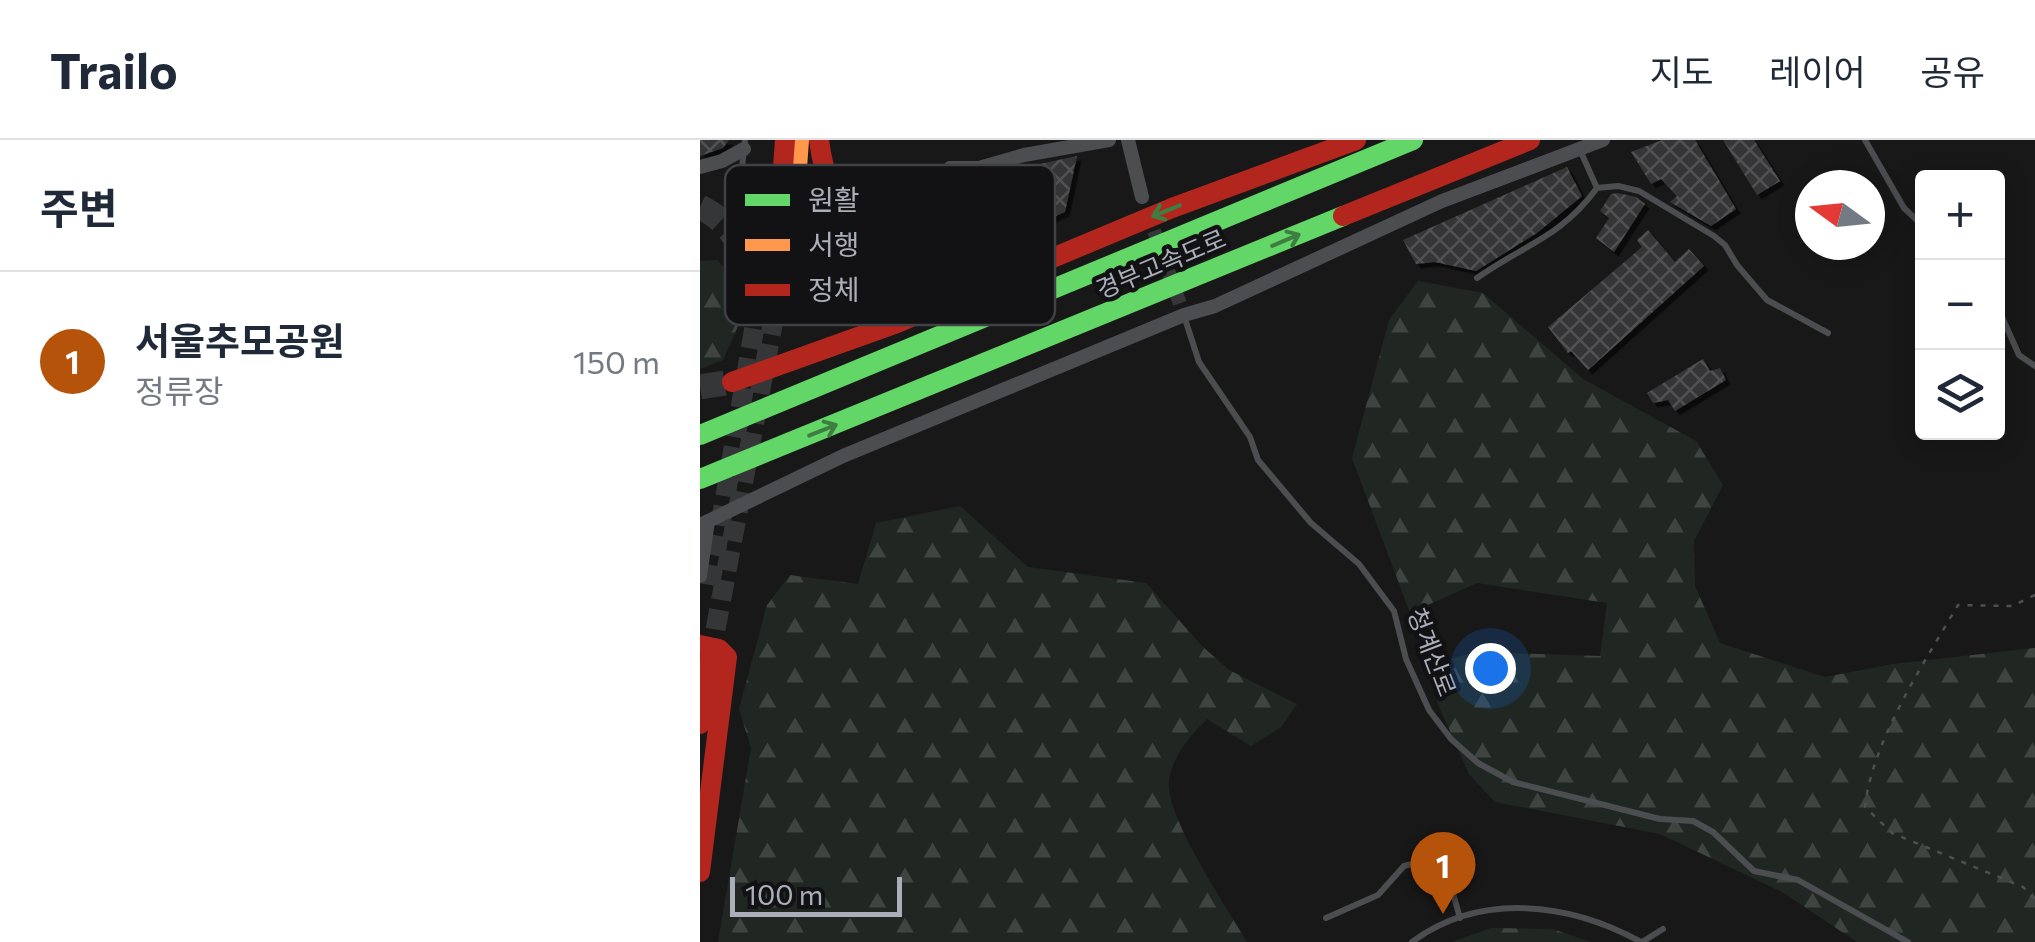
<!DOCTYPE html>
<html lang="ko">
<head>
<meta charset="utf-8">
<style>
	:root { --surface:#fff; --page:#f2f2f3; --text:#1f2937; --muted:#747a83; --line:#e0e1e3; --accent:#b45309 }
	body { margin:0; font-family:Commissioner,"Noto Sans KR",sans-serif; background:var(--page); color:var(--text) }
	.controls { position:absolute; right:30px; top:30px; display:grid; overflow:hidden; border-radius:10px; box-shadow:0 5px 25px #0003 }
	.controls button { width:90px; height:90px; display:grid; place-items:center; padding:0; border:0; border-bottom:2px solid var(--line); background:var(--surface); color:var(--text); font:50px sans-serif }
	.compass { position:absolute; left:1095px; top:30px; width:90px; height:90px; border-radius:50%; background:var(--surface); box-shadow:0 5px 25px #0003; rotate:285deg }
	.scale { position:absolute; left:30px; bottom:25px; width:172px; box-sizing:border-box; padding-left:10px; border:5px solid #aaaeb9; border-top:0; font-size:28px; line-height:35px; white-space:nowrap; color:#aaaeb9; -webkit-text-stroke:8px #121214; paint-order:stroke }
	.you { position:absolute; left:790px; top:528px; width:35px; height:35px; margin:-25px; border:8px solid #fff; border-radius:50%; background:#1a73e8; box-shadow:0 0 0 15px #1a73e833 }
	.badge { display:grid; place-items:center; width:65px; height:65px; border-radius:50%; background:var(--accent); color:#fff; font-size:32px; font-weight:700 }
	.pin { position:absolute; translate:-50% -82px; filter:drop-shadow(0 2px 5px #0008) }
	.pin::after { content:''; position:absolute; top:52px; width:35px; height:30px; background:inherit; clip-path:polygon(0 0,100% 0,50% 100%) }
	.list { margin:0; padding:0; list-style:none }
	h2 { display:flex; justify-content:space-between; align-items:center; height:130px; margin:0; padding:0 40px; font-size:42px }
	h2 small { font-size:32px; font-weight:400; color:var(--muted) }
	.list li { display:grid; grid-template-columns:65px 1fr auto; gap:30px; align-items:center; box-sizing:border-box; height:180px; padding:0 40px; border-top:2px solid var(--line) }
	.list b { display:block; font-size:38px; white-space:nowrap }
	.list p { margin:0; font-size:32px; white-space:nowrap; color:var(--muted) }
	.list em { font-size:32px; font-style:normal; color:var(--muted) }
	.icon { flex:none; width:55px; height:55px; fill:none; stroke:currentColor; stroke-width:2; stroke-linecap:round; stroke-linejoin:round }
	.map { position:relative; flex:none; width:1335px; height:802px; overflow:hidden }
	header { display:flex; align-items:center; gap:60px; box-sizing:border-box; height:140px; padding:0 50px; background:var(--surface); border-bottom:2px solid var(--line) }
	header strong { font-size:48px }
	nav { display:flex; gap:55px; margin-inline-start:auto; font-size:35px }
	main { display:flex }
	aside { flex:1; background:var(--surface) }
	.map>svg:first-child { display:block }
</style>
</head>
<body>
<header>
<strong>Trailo</strong>
<nav><a>지도</a><a>레이어</a><a>공유</a></nav>
</header>
<main>
<aside>
<h2>주변<small></small></h2>
<ul class="list">
<li><span class="badge">1</span><div><b>서울추모공원</b><p>정류장</p></div><em>150 m</em></li>
</ul>
</aside>
<div class="map">
<svg width="1335" height="802" viewBox="0 0 1335 802">
	<defs>
		<pattern id="forest-firs" width="22" height="20" patternUnits="userSpaceOnUse" patternTransform="scale(2.5)"><rect width="22" height="20" fill="#202722"/><path d="M5 1l3.5 6h-7zM16 11l3.5 6h-7z" fill="#3e4440"/></pattern>
		<pattern id="building-cross-hatch" width="8" height="8" patternUnits="userSpaceOnUse" patternTransform="scale(2.5)"><rect width="8" height="8" fill="#363638"/><path d="M0 0l8 8M0 8l8-8" fill="none" stroke="#505153"/></pattern>
		<filter id="shadow"><feDropShadow dx="4.5" dy="4.5" stdDeviation="0" flood-color="#0009"/></filter>
	</defs>
	<rect width="100%" height="100%" fill="#181818"/>
	<path fill="url(#forest-firs)" d="M17,120L33,137L47,166L23,220L0,229V121Z
		M718,141L783,153L883,239L996,301L1023,345L994,401L995,446L1020,503L1125,537L1193,524L1335,508V802H1157L1082,752L960,694L795,662L769,634L737,562L741,522L775,512L900,516L907,463L777,443L710,473L652,318L689,180Z
		M260,366L328,427L446,443L502,506L529,530L597,564L581,587L551,606L507,579C490,596 474,614 469,639C463,674 528,769 547,802H18L51,608L39,569L67,465L90,435L158,444L176,383Z
		M791,788L853,789L891,802H752Z"/>
	<path fill="url(#building-cross-hatch)" filter="url(#shadow)" d="M0,0H29L23,8L0,16Z
		M962,0H995L1036,69L1011,86L970,62L977,56L961,39L951,44L931,12Z
		M1023,0H1054L1080,41L1057,55Z
		M377,16L365,72L303,99L264,110L239,99L268,45L298,62L307,31Z
		M867,27L882,56L837,93L776,131L735,122L716,124L703,100Z
		M918,53L936,57L945,64L914,112L896,98L909,78L900,71L911,54Z
		M948,90L975,122L989,109L1004,126L888,230L871,211L868,213L848,187L942,107L937,100Z
		M1003,219L1010,231L1020,228L1026,240L975,271L968,260L953,263L947,253Z"/>
	<g fill="none" stroke-linecap="round" stroke-linejoin="round">
		<path stroke="#353638" stroke-width="14" stroke-dasharray="14 7" stroke-linecap="butt" d="M447,71L484,175"/>
		<path stroke="#353638" stroke-width="20" stroke-dasharray="20 10" stroke-linecap="butt" d="M10,445L59,161L80,68
			M10,519L94,70"/>
		<path stroke="#353638" stroke-width="25" stroke-dasharray="25 12" stroke-linecap="butt" d="M0,67C37,84 51,123 59,161
			M0,247L32,242"/>
		<path stroke="#4e4f53" stroke-width="2.5" stroke-dasharray="5 8" stroke-linecap="butt" d="M1335,455L1312,466L1258,465C1224,523 1172,601 1165,667L1192,693L1323,747L1335,759"/>
		<path stroke="#4c4d51" stroke-width="6" d="M45,0L39,55L43,83L58,97L107,106L213,146L234,158
			M1165,0L1204,68L1222,85
			M880,10L897,48L918,46L939,51L1014,96L1025,105L1037,125L1067,160L1128,193
			M64,98L63,109L72,128
			M777,138C825,104 860,98 897,48
			M1298,168L1319,215L1335,226
			M484,176L499,222L550,297L558,320L611,383L659,424L694,471L706,519L729,570L751,599L778,623L813,642L960,679L993,681L1013,692L1054,731L1098,740L1208,802
			M626,778L678,755L704,726L716,723L740,730L748,736L760,778
			M712,802C781,751 870,763 941,802
			M942,802L963,789"/>
		<path stroke="#4c4d51" stroke-width="14" d="M428,0L442,57
			M0,27L22,21L44,9
			M250,28H279L324,15L409,0
			M0,385L143,316L484,175L515,166L742,61L903,0
			M0,436L8,381"/>
		<path stroke="#63d668" stroke-width="20" d="M0,295L713,0
			M0,339L643,76"/>
		<path stroke="#ff974d" stroke-width="20" d="M94,70L99,0"/>
		<path stroke="#b3261e" stroke-width="20" d="M119,0C127,66 169,127 241,132C267,134 294,126 319,121
			M80,68L85,0
			M643,76L830,0
			M32,242L197,183L472,68L656,0
			M0,505L19,509L27,517L0,732
			M0,584L10,519"/>
	</g>
	<defs><path id="oneway-shaft" d="M-6 0H5M1.5-3L5.5 0L1.5 3" fill="none" stroke-width="1.6" stroke-linecap="round" stroke-linejoin="round" transform="scale(2.5)"/></defs>
	<g stroke="#3f7e42">
		<use href="#oneway-shaft" transform="translate(466 71) rotate(158)"/>
		<use href="#oneway-shaft" transform="translate(586 100) rotate(-23)"/>
		<use href="#oneway-shaft" transform="translate(123 290) rotate(-22)"/>
	</g>
	<g text-anchor="middle" stroke-width="9" stroke-linejoin="round" paint-order="stroke">
		<g font-size="25" fill="#aaaeb9" stroke="#121214">
			<text transform="translate(461 124) rotate(-23)" y="9">경부고속도로</text>
			<text transform="translate(732 512) rotate(69)" y="9">청계산로</text>
		</g>
	</g>
	<rect x="25" y="25" width="330" height="160" rx="15" fill="#121214" stroke="#404146" stroke-width="2.5"/>
	<rect x="45" y="54" width="45" height="12" fill="#63d668"/>
	<rect x="45" y="99" width="45" height="12" fill="#ff974d"/>
	<rect x="45" y="144" width="45" height="12" fill="#b3261e"/>
	<g font-size="28" fill="#aaaeb9">
		<text x="108" y="70">원활</text>
		<text x="108" y="115">서행</text>
		<text x="108" y="160">정체</text>
	</g>
</svg>
<div class="controls">
<button>+</button>
<button>−</button>
<button><svg class="icon" aria-label="layers" viewBox="0 0 24 24"><path d="M12 4l9 5-9 5-9-5zM3 14l9 5 9-5"/></svg></button>
</div>
<svg class="compass" viewBox="-18 -18 36 36"><path d="M0-13l5 13h-10z" fill="#e53935"/><path d="M0 13l5-13h-10z" fill="#747a83"/></svg>
<div class="scale">100 m</div>
<div class="you"></div>
<div class="pin badge" style="left:743px;top:774px">1</div>
</div>
</main>
</body>
</html>
